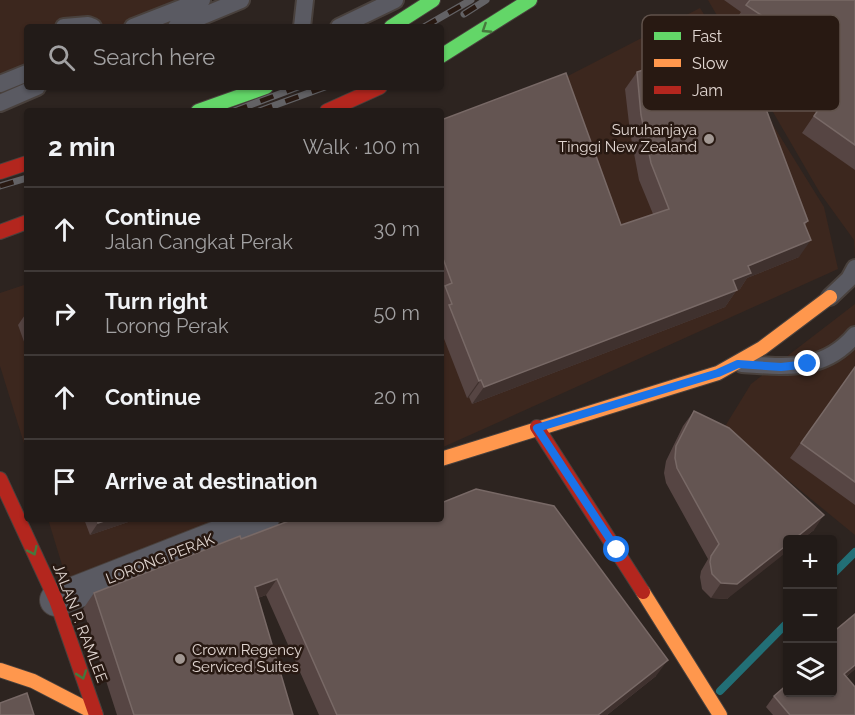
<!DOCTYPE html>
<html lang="en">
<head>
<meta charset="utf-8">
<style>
	:root { --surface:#221b18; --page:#2e2825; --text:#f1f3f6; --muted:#a2a1a2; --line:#3f3937 }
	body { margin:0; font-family:Raleway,sans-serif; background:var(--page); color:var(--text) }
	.controls { position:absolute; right:18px; bottom:18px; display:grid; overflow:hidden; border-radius:6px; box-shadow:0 2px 4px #0004 }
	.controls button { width:54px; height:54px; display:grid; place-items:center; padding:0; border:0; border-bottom:2px solid var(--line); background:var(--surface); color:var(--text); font:30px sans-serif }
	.stop { position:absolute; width:18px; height:18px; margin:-14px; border:4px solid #1a73e8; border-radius:50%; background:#fff }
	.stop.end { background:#1a73e8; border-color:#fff; box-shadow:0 2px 6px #0008 }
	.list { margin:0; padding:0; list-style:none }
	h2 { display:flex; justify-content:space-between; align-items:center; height:78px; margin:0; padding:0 24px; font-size:26px }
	h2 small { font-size:20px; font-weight:400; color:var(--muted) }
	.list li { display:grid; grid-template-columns:39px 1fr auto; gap:18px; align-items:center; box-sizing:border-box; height:84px; padding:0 24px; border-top:2px solid var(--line) }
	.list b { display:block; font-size:22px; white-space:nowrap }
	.list p { margin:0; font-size:20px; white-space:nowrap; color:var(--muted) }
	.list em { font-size:20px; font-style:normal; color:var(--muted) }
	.icon { flex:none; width:33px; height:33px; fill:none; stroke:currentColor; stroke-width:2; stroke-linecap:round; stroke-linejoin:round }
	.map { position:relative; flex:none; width:855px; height:715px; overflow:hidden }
	.search { position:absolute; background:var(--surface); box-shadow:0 2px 4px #0004; left:24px; top:24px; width:420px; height:66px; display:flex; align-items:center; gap:15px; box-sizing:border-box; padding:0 21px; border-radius:6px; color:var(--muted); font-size:22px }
	.panel { position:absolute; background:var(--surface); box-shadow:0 2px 4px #0004; left:24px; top:108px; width:420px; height:414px; border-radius:6px }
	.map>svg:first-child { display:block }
</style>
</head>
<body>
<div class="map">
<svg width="855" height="715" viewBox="0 0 855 715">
	<rect width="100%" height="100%" fill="#2d2420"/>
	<path fill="#3c271e" d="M0,0H191L123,27H27V66L0,76Z
		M708,0H855V259L854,240L820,193Z
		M700,8L824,207L838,269L441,448V126L564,78Z
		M27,284V453L0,366V293Z
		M855,304V535L724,428L751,384Z
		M48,519H240L66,578Z"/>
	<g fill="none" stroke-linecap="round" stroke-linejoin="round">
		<path stroke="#226f76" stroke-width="8" d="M832,575L855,552
			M720,691L788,622"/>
		<g stroke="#49413d" stroke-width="20">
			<path id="lane" d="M64,27L88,25L93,27
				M133,27L202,0
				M176,27L241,0
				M302,27L305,0
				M339,27L395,0
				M0,84L27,73
				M0,103L37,87
				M830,297L849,279L855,268
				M742,364C786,367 824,372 855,335"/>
		</g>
		<g stroke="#49413d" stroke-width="34">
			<path id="street" d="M56,600L263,519"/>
		</g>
		<g stroke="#49413d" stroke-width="16">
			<path id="fast" d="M391,27L433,0
				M441,56L530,0
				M198,111L266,87"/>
		</g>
		<g stroke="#49413d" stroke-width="16">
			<path id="slow" d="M441,459L718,373L762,348L830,297
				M643,592L720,715
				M0,670L33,681L95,713"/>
		</g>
		<g stroke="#49413d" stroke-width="16">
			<path id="jam" d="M327,111L380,87
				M0,172L27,163
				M0,232L27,222
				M537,427L643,592
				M0,479L56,600L96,715"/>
		</g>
		<use href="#lane" stroke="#5a5a62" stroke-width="16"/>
		<use href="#street" stroke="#5a5a62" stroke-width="32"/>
		<use href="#fast" stroke="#63d668" stroke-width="14"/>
		<use href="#slow" stroke="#ff974d" stroke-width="14"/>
		<use href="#jam" stroke="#b3261e" stroke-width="14"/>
		<g stroke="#636265" stroke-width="7">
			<path id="rail" d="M464,14L486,0
				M424,27L471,0
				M234,111L298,87
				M259,111L325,87
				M0,186L27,178"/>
		</g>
		<use href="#rail" stroke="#281912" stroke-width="4.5" stroke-dasharray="14" stroke-linecap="butt"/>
	</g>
	<path fill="#564543" d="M724,0H855V170L802,133L819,108L783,83L776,50L734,22L741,12Z
		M637,72L808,221L805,225L799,257L747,278L740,289L736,291L725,307L472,404L469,397L467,398L441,331V120L621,225L653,214L639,180L630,132L625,89Z
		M27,312V350L18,325Z
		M855,367V505L790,458Z
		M694,411L814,530L801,540H788L727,599L711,598L702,589L700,577L701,571L708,559L666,483L664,473L666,461L683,426Z
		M84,519H137L90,535Z
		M241,539L656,676L607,715H319L266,595L258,598L293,715H117L83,609L94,593Z
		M855,614V669L846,677L855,715H773L766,707L774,696L832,693V633Z"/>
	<path fill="#3f312e" d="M811,240L799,257L747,278L740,289L736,291L725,307L472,404L484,387L733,280L748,266Z
		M481,380L469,397L467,398L479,381Z
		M824,515L814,530L801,540H793Z
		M110,519H137L90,535L98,523Z
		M788,544V551L727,599L711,598L721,583Z
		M277,579L266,595L243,603L255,587Z
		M668,660L656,676L607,715H598Z
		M855,665V669L836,685L844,674Z"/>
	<path fill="#645552" stroke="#786966" stroke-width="1.5" d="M750,0H855V145L814,116L831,91L795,66L788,33L746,5Z
		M734,40L748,61L808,221L804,223L811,240L748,266L751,273L733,280L737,290L484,387L481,380L479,381L449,305L452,304L445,286L452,283L441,253V120L566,73L621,225L669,209L651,163L641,115L637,72Z
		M855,367V482L801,443Z
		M694,411L729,428L824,515L793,540H788V544L737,584L721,583L712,574L710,562L711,556L719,544L677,468L675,458L676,446Z
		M476,489L554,506L668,660L598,715H337L277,579L255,587L293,715H134L94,593L240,536L241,539L294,519H441V503Z
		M97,519H110L98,523Z
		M855,614V665L844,674L855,687V715H790L774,696L788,684V693H832V646L833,645L832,644V633Z
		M27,693L34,715H0V703Z"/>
	<defs><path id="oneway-chevron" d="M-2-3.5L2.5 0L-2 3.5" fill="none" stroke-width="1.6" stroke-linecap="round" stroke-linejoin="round" transform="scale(1.5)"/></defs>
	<g stroke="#46783d">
		<use href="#oneway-chevron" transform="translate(486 29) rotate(147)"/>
		<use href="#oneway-chevron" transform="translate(33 551) rotate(65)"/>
		<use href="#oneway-chevron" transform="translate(82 675) rotate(71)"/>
	</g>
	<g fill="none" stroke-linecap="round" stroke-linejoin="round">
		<path stroke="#1a73e8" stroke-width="8" d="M617,550L537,428L718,373L738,364L781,367L808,364"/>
	</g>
	<g fill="#a29893" stroke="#281912" stroke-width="2">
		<circle cx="709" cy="139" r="6"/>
		<circle cx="180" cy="659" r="6"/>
	</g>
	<g text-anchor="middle" stroke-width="5" stroke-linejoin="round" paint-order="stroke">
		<g font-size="15" fill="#e1d6d1" stroke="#281912" text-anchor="end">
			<text x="697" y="135">Suruhanjaya<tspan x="697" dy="17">Tinggi New Zealand</tspan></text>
			<text x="192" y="655" text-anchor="start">Crown Regency<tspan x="192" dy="17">Serviced Suites</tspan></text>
		</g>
		<g font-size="15" fill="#e1d6d1" stroke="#281912">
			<text transform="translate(160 559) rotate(-21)" y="5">LORONG PERAK</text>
			<text transform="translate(80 623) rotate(69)" y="5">JALAN P. RAMLEE</text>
		</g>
	</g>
	<rect x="642" y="15" width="198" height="96" rx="9" fill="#281912" stroke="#60524b" stroke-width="1.5"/>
	<rect x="654" y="32" width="27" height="8" fill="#63d668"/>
	<rect x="654" y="59" width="27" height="8" fill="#ff974d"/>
	<rect x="654" y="86" width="27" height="8" fill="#b3261e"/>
	<g font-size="16" fill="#e1d6d1">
		<text x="692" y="42">Fast</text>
		<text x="692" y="69">Slow</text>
		<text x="692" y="96">Jam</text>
	</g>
</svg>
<div class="controls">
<button>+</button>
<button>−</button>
<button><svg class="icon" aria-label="layers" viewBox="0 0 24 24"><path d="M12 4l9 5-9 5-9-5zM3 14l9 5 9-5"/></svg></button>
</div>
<div class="stop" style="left:617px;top:550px"></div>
<div class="stop end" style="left:808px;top:364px"></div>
<div class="search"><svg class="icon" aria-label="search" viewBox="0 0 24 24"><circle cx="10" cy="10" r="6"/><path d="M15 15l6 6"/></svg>Search here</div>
<section class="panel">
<h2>2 min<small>Walk · 100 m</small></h2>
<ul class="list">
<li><svg class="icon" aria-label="ahead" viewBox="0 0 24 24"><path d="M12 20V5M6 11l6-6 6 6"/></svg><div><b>Continue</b><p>Jalan Cangkat Perak</p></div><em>30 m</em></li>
<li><svg class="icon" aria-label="right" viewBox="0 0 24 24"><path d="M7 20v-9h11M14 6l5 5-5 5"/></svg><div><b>Turn right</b><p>Lorong Perak</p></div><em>50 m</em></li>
<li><svg class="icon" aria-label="ahead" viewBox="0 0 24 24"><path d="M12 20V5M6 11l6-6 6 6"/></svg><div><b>Continue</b></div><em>20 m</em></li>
<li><svg class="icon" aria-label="arrive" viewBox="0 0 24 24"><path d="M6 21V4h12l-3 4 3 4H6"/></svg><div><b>Arrive at destination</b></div></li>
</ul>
</section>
</div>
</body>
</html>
